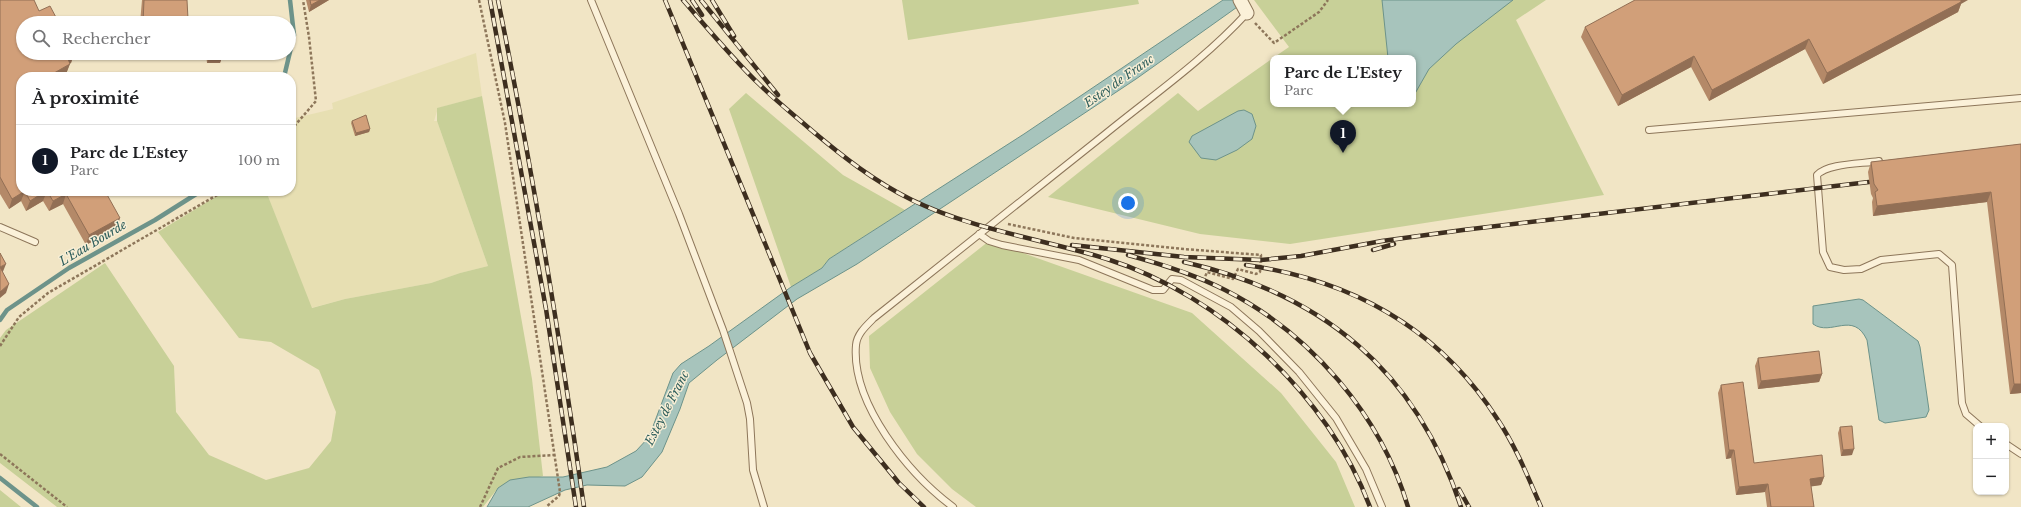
<!DOCTYPE html>
<html lang="fr">
<head>
<meta charset="utf-8">
<style>
	:root { --surface:#fff; --page:#f2f2f2; --text:#202124; --muted:#757577; --line:#e0e0e0; --accent:#111827 }
	body { margin:0; font-family:"Libre Baskerville",serif; background:var(--page); color:var(--text) }
	.controls { position:absolute; right:12px; bottom:12px; display:grid; overflow:hidden; border-radius:8px; box-shadow:0 1px 3px #0004 }
	.controls button { width:36px; height:36px; display:grid; place-items:center; padding:0; border:0; border-bottom:1px solid var(--line); background:var(--surface); color:var(--text); font:20px sans-serif }
	.you { position:absolute; left:1128px; top:203px; width:14px; height:14px; margin:-10px; border:3px solid #fff; border-radius:50%; background:#1a73e8; box-shadow:0 0 0 6px #1a73e833 }
	.badge { display:grid; place-items:center; width:26px; height:26px; border-radius:50%; background:var(--accent); color:#fff; font-size:13px; font-weight:700 }
	.pin { position:absolute; translate:-50% -33px; filter:drop-shadow(0 1px 2px #0008) }
	.pin::after { content:''; position:absolute; top:21px; width:14px; height:12px; background:inherit; clip-path:polygon(0 0,100% 0,50% 100%) }
	.popup { position:absolute; left:1270px; top:55px; width:146px; height:52px; box-sizing:border-box; display:grid; place-content:center; border-radius:8px; background:var(--surface); filter:drop-shadow(0 1px 3px #0005); font-size:13px; white-space:nowrap; color:var(--muted) }
	.popup b { font-size:15px; color:var(--text) }
	.popup::after { content:''; position:absolute; left:50%; top:100%; margin-left:-8px; border:8px solid transparent; border-top-color:var(--surface) }
	.list { margin:0; padding:0; list-style:none }
	h2 { display:flex; justify-content:space-between; align-items:center; height:52px; margin:0; padding:0 16px; font-size:17px }
	h2 small { font-size:13px; font-weight:400; color:var(--muted) }
	.list li { display:grid; grid-template-columns:26px 1fr auto; gap:12px; align-items:center; box-sizing:border-box; height:72px; padding:0 16px; border-top:1px solid var(--line) }
	.list b { display:block; font-size:15px; white-space:nowrap }
	.list p { margin:0; font-size:13px; white-space:nowrap; color:var(--muted) }
	.list em { font-size:13px; font-style:normal; color:var(--muted) }
	.icon { flex:none; width:22px; height:22px; fill:none; stroke:currentColor; stroke-width:2; stroke-linecap:round; stroke-linejoin:round }
	.map { position:relative; flex:none; width:2021px; height:507px; overflow:hidden }
	.search { position:absolute; background:var(--surface); box-shadow:0 1px 3px #0004; left:16px; top:16px; width:280px; height:44px; display:flex; align-items:center; gap:10px; box-sizing:border-box; padding:0 14px; border-radius:22px; color:var(--muted); font-size:15px }
	.panel { position:absolute; background:var(--surface); box-shadow:0 1px 3px #0004; left:16px; top:72px; width:280px; height:124px; border-radius:16px }
	.map>svg:first-child { display:block }
</style>
</head>
<body>
<div class="map">
<svg width="2021" height="507" viewBox="0 0 2021 507">
	<rect width="100%" height="100%" fill="#f1e5c5"/>
	<path fill="#e7dfb2" d="M476,53L482,96L438,108L434,121H437L488,266L460,273L431,283L345,299L311,308L266,191H291V119L333,109L332,103Z"/>
	<path fill="#c8d098" d="M902,0H1138L1139,4L908,40Z
		M1254,0H1546L1516,20L1604,195L1290,244L1200,234L1048,197L1178,93L1198,111L1273,58V104H1413V58H1273L1289,47Z
		M746,93L843,175L905,210L829,259L822,268L791,287L729,109Z
		M482,96L532,379L543,476L498,488L483,507H57L0,463V338L6,330L105,263L174,366L176,412L209,455L266,480L309,468L331,441L336,412L319,370L271,342L239,338L158,232L225,191H266L312,308L345,299L431,283L460,273L488,266L437,121V108Z
		M989,241L1192,313L1281,393L1336,462L1355,507H976L952,489L917,454L890,412L870,368L869,336Z
		M0,490L21,507H0Z"/>
	<path fill="#a7c4bc" stroke="#6d938a" d="M1223,0H1247L1136,79L857,264L797,299L717,360L689,383L680,409L662,452L642,477L625,486L587,485L565,490L528,507H487L498,488L510,480L529,477H563L607,467L636,451L649,437L673,373L681,364L709,346L791,287L822,268L829,259L1024,134Z
		M1382,0H1513L1456,44L1429,69L1413,97V58H1388Z
		M1244,110L1252,114L1256,126L1252,139L1237,150L1216,160L1201,158L1189,142L1192,136L1238,111Z
		M1859,299L1863,300L1918,341L1920,347L1929,410L1926,417L1885,423L1879,420L1867,340C1853,310 1831,337 1813,324V306Z"/>
	<g fill="none" stroke-linecap="round" stroke-linejoin="round">
		<path stroke="#6d938a" stroke-width="4.5" d="M284,77L294,35L290,0
			M0,320L7,310L69,268L155,220L201,191
			M0,478L37,507"/>
		<g stroke="#8d765a" stroke-width="8">
			<path id="lane" d="M591,0L679,214L723,330L747,403L750,419L753,470L764,507
				M1649,130L2021,98
				M1879,161C1862,164 1828,163 1817,175L1823,252L1830,267L1844,270L1861,269L1881,260L1939,254L1952,265L1962,403L1966,414L1980,426
				M0,227L35,242
				M979,234L989,241L1002,245L1079,260L1153,290H1163L1172,279L1181,280L1231,307L1259,331L1299,372L1336,418L1366,469L1382,507
				M2006,444L2021,454
				M953,507C909,474 851,404 856,345C857,334 866,326 874,318C950,257 1027,196 1104,135C1153,95 1204,60 1247,13"/>
		</g>
		<g stroke="#8d765a" stroke-width="15">
			<path id="street" d="M1240,0L1247,13"/>
		</g>
		<path stroke="#8d765a" stroke-width="2.5" stroke-dasharray="3 2" stroke-linecap="butt" d="M479,0L505,123L560,492L559,496L546,507
			M1255,23L1274,43L1319,12L1328,0
			M291,130L316,101L309,37L303,0
			M1008,224L1074,238L1184,249L1261,255L1260,272L1256,274L1238,269L1233,279L1207,272L1203,282
			M0,346L19,317L48,293L224,191
			M0,454L67,507
			M480,507L498,468L520,457L554,455"/>
		<use href="#lane" stroke="#fbf1d9" stroke-width="6"/>
		<use href="#street" stroke="#fbf1d9" stroke-width="13"/>
		<g stroke="#3d2e1f" stroke-width="4.5">
			<path id="rail" d="M490,0L546,309L576,507
				M498,0C532,168 560,337 584,507
				M665,0L810,353L853,427L899,483L924,507
				M683,0C708,29 733,59 760,85C776,101 794,115 810,129C842,156 875,182 912,200C974,230 1042,239 1107,259C1221,295 1328,395 1370,507
				M692,0L702,15
				M701,0L778,95
				M712,0L734,36
				M1072,245L1184,257L1261,260L1301,256L1382,241L1463,230L1869,182
				M1373,250L1394,244
				M1128,255C1161,264 1194,274 1225,290C1310,333 1381,415 1408,507
				M1184,262C1323,294 1416,370 1461,507
				M1246,265C1351,280 1439,328 1498,420C1516,447 1528,477 1541,507
				M1459,489L1469,507"/>
		</g>
		<use href="#rail" stroke="#f8eed5" stroke-width="3" stroke-dasharray="9" stroke-linecap="butt"/>
	</g>
	<path fill="#b48968" d="M0,0L23,53H74L71,63H70L66,74L60,77H21V191H105L117,228L86,245L63,204L49,211L43,201L26,211L21,201L9,209L0,194Z
		M142,0H187V23H140Z
		M306,0H329L309,12Z
		M1961,4L1958,12L1823,84L1805,49L1709,101L1691,67L1618,106L1581,37L1585,27Z
		M206,53H221V60L220,63H207Z
		M352,121L370,129L369,132L355,136L351,123Z
		M2021,144V393L2010,394L1987,202L1873,216L1872,202L1873,198L1871,194L1868,172L1871,162Z
		M1758,358L1822,374L1819,382L1758,389L1755,366Z
		M1721,385L1754,463L1824,477L1821,485L1811,486L1814,507H1767L1765,492L1736,495L1731,458L1726,459L1718,393Z
		M1840,427L1852,455L1841,456L1838,433Z"/>
	<path fill="#926f55" d="M320,0H329L309,12L311,5Z
		M1958,0H1968L1961,4L1958,12L1823,84L1827,73Z
		M1809,39L1805,49L1709,101L1712,90Z
		M73,53H74L71,63L63,66L67,56Z
		M122,53H181L180,56H121Z
		M1694,56L1691,67L1618,106L1622,95Z
		M208,60H221L220,63H207Z
		M70,64L66,74L60,77H47Z
		M370,129L369,132L355,136L356,133Z
		M25,191L21,201L9,209L12,199Z
		M46,191H47L43,201L26,211L30,201Z
		M1991,192L1987,202L1873,216L1877,206Z
		M66,194L63,204L49,211L53,201Z
		M120,218L117,228L86,245L89,235Z
		M6,264L2,274L0,267Z
		M9,284L6,293L0,298V292Z
		M1822,374L1819,382L1758,389L1761,381Z
		M2014,384H2021V393L2010,394Z
		M1854,449L1852,455L1841,456L1843,450Z
		M1729,450H1734L1731,458L1726,459Z
		M1824,477L1821,485L1808,487L1810,479Z
		M1768,484L1765,492L1736,495L1739,487Z"/>
	<path fill="#d19f79" stroke="#926f55" d="M0,0H34L39,11L50,6L59,23H23V53H73L67,56L70,64L47,77H21V191H46L30,201L25,191L12,199L0,177Z
		M144,0H187L188,19L187,23H143Z
		M310,0H320L311,5Z
		M1635,0H1961V2L1827,73L1809,39L1712,90L1694,56L1622,95L1585,27Z
		M208,53H221V60H208Z
		M366,115L370,129L356,133L352,121Z
		M2021,144V384H2014L1991,192L1877,206L1875,192L1878,190L1874,184L1871,162Z
		M47,191H105L120,218L89,235L66,194L53,201Z
		M0,253L6,264L0,267L9,284L0,292Z
		M1819,351L1822,374L1761,381L1758,358Z
		M1743,382L1754,463L1822,455L1824,477L1810,479L1814,507H1771L1768,484L1739,487L1734,450H1729L1721,385Z
		M1852,426L1854,449L1843,450L1840,427Z"/>
	<g text-anchor="middle" stroke-width="3" stroke-linejoin="round" paint-order="stroke">
		<g font-size="12" font-style="italic" fill="#2d5d5b" stroke="#f8eed5">
			<text transform="translate(1119 81) rotate(-35)" y="4">Estey de Franc</text>
			<text transform="translate(93 243) rotate(-31)" y="4">L'Eau Bourde</text>
			<text transform="translate(667 408) rotate(-63)" y="4">Estey de Franc</text>
		</g>
	</g>
</svg>
<div class="controls">
<button>+</button>
<button>−</button>
</div>
<div class="you"></div>
<div class="pin badge" style="left:1343px;top:153px">1</div>
<div class="popup"><b>Parc de L'Estey</b>Parc</div>
<div class="search"><svg class="icon" aria-label="search" viewBox="0 0 24 24"><circle cx="10" cy="10" r="6"/><path d="M15 15l6 6"/></svg>Rechercher</div>
<section class="panel">
<h2>À proximité<small></small></h2>
<ul class="list">
<li><span class="badge">1</span><div><b>Parc de L'Estey</b><p>Parc</p></div><em>100 m</em></li>
</ul>
</section>
</div>
</body>
</html>
